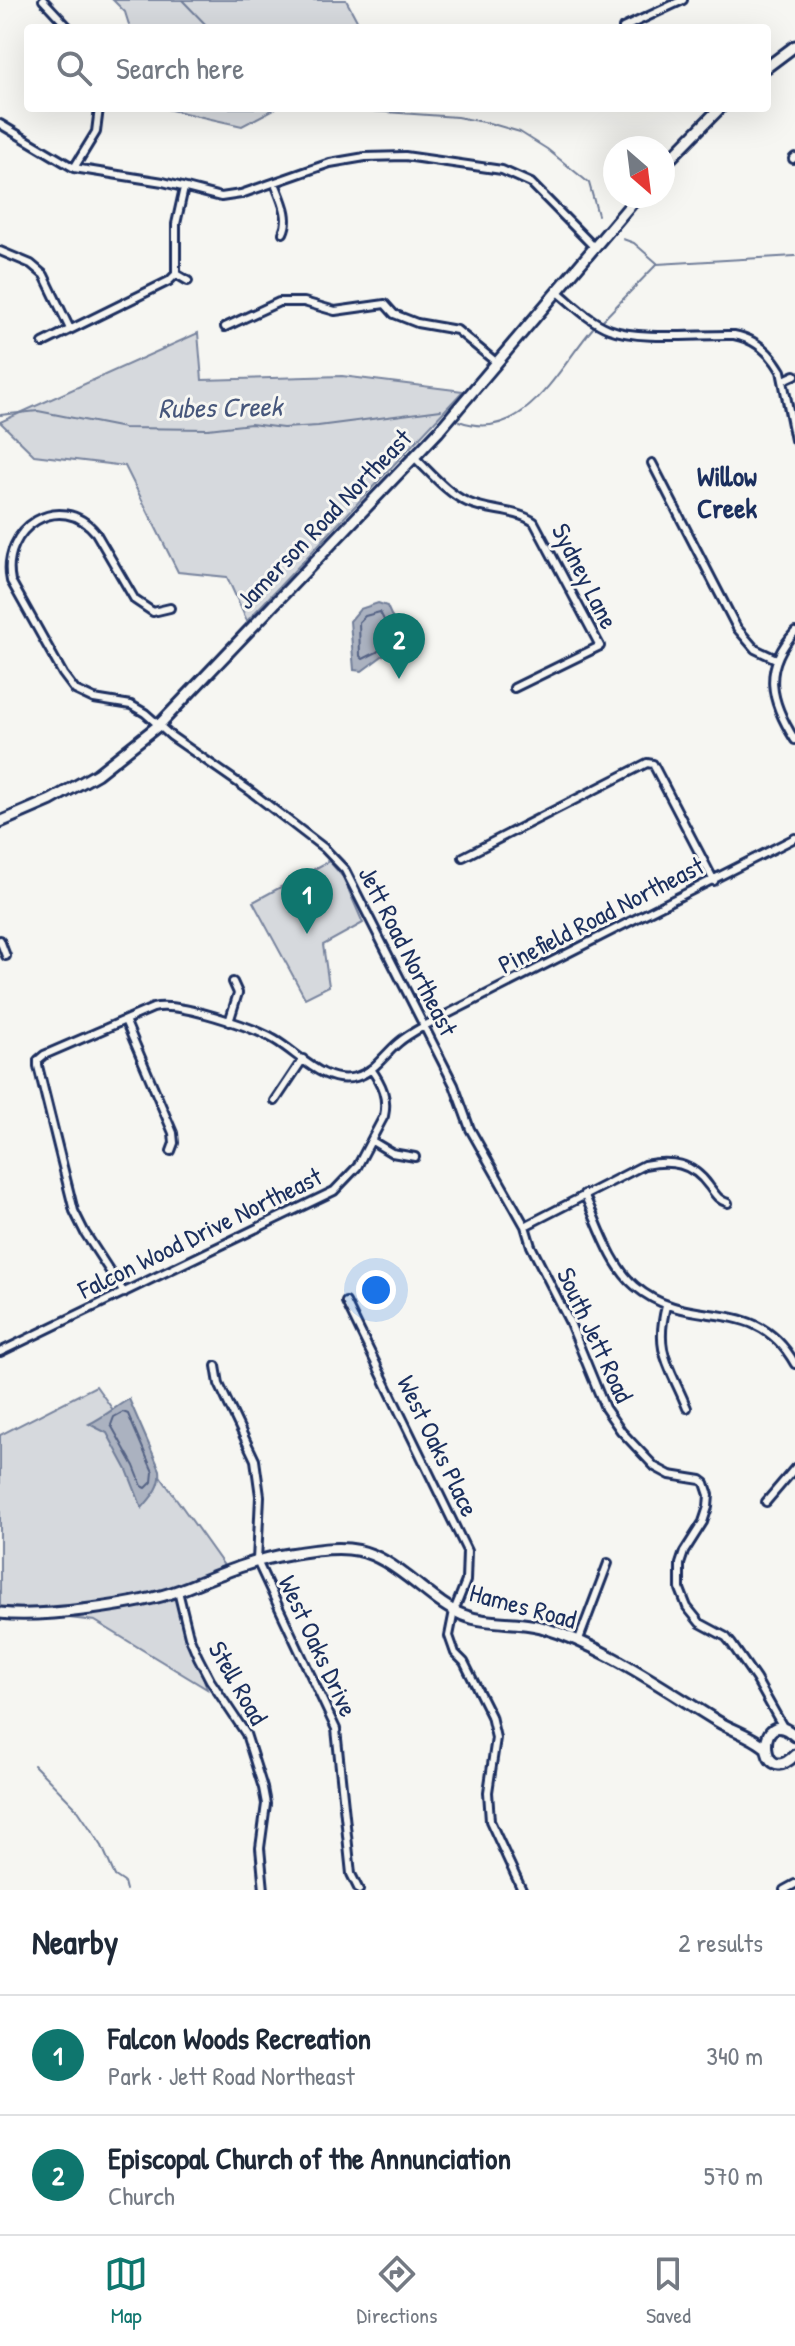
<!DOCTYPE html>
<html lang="en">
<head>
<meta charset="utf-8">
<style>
	:root { --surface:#fff; --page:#f6f6f7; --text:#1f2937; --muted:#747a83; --line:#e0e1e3; --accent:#0f766e }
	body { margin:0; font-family:"Patrick Hand",sans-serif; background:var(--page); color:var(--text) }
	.compass { position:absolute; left:603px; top:136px; width:72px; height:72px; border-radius:50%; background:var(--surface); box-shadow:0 8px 32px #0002; rotate:152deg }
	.you { position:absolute; left:376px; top:1290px; width:28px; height:28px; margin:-20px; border:6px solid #fff; border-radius:50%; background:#1a73e8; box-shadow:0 0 0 12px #1a73e833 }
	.badge { display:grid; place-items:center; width:52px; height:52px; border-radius:50%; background:var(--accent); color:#fff; font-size:26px; font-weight:700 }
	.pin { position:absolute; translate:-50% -66px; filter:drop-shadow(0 2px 4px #0008) }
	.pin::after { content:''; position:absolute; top:42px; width:28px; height:24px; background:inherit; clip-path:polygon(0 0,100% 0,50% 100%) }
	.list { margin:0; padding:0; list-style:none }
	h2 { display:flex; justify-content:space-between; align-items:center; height:104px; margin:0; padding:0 32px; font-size:34px }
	h2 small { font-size:26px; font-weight:400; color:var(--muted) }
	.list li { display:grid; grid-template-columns:52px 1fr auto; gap:24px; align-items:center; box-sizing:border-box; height:120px; padding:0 32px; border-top:2px solid var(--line) }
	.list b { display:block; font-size:30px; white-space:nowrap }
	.list p { margin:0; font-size:26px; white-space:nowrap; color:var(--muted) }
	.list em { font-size:26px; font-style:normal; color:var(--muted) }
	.icon { flex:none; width:44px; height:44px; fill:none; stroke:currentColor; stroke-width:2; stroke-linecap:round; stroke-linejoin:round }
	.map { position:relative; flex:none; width:795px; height:1890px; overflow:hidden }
	.search { position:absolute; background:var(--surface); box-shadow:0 8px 32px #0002; left:24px; right:24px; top:24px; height:88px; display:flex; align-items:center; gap:20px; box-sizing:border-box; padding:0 28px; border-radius:8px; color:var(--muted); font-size:30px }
	.sheet { height:344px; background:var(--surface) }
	nav { display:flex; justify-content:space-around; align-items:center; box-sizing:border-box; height:112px; border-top:2px solid var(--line); background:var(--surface); font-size:22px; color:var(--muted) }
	nav a { display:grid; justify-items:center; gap:4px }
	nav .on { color:var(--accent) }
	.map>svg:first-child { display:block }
</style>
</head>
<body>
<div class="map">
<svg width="795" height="1890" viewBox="0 0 795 1890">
	<rect width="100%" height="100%" fill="#f6f6f2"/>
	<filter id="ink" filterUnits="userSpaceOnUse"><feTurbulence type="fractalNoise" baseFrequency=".0125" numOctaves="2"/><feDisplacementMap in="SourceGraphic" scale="16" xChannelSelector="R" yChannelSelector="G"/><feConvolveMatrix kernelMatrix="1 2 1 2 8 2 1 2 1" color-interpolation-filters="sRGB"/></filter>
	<g filter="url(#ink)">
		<path fill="#d6d9dd" stroke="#78849e" stroke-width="2" d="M113,0H346L361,28H130L125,12Z
			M162,108H276L242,126Z
			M198,333L202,380L342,376L463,391L247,621L227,577L178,572L125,466L34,455L0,422Z
			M329,861L343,877L363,923L323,945L329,986L305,998L253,902Z
			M96,1386L230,1574L177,1593L207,1689L95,1621L0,1610V1435Z"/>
		<path fill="#abb2c0" stroke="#717e99" stroke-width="2" d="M378,603L387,606L395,624L397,645L362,671L354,670L350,621L360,609Z
			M129,1399L160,1470C162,1487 152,1496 142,1508L127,1470L107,1433L89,1424C104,1417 115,1407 129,1399Z"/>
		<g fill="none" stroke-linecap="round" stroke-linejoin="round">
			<path stroke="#556385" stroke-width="2" d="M380,612L387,626L388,641L377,652L363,659L360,656L359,622L365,616Z
				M123,1412L128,1414L153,1472L152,1482L146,1488L142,1486L134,1466L111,1425L114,1417Z"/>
			<path stroke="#717e99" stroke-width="2" d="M182,0L209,28
				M328,108L457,117L489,123L520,132L547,149L589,183L598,215
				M623,239L634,243L657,263
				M602,321L657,264L795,256
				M0,415L38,411L124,428L208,429L251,424L283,428L318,426L441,410
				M459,421C524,445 559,367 593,328
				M34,1765L77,1809L102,1846L115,1876L124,1882L126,1890"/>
			<g stroke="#1b2f5e" stroke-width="12">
				<path id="street" d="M43,0L69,28
					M623,28L683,0
					M0,124L74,168L163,182L221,197L241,194L330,163L365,157L405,156L502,170L531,183L595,248
					M793,159L795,157
					M74,168L96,132L99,108
					M275,183C281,199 291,217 283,233
					M0,251L31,264L44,275L70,329
					M176,274L188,281
					M558,292C574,305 589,321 609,329C640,341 698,334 734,335C756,339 770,352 781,371L795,440
					M225,327L279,302H304L335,311L385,304L394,314L417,323L457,330L497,363
					M43,343L169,281L176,274V224L184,188
					M784,380L795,375
					M414,457C430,472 447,493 467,502C489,512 515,509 534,522L600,646L514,688
					M652,463L737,628L755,649L776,659
					M170,608L153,612L135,600L96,533C61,489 0,528 11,581L63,674L75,690L94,699L131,705L145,713L171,736L250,791L324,848L345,870L454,1085L470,1129L525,1226L531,1246L570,1323L605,1408L621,1431L655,1467L670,1475L701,1480L705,1483L709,1495L708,1507L703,1522L684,1552L680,1564V1589L687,1607L700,1623L726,1637L731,1643L756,1679L783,1727
					M795,632C762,668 770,701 795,740
					M463,857L647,763L653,764L714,881
					M0,940L6,956
					M125,1020L173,1133L174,1143L171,1151
					M229,1022L238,993L233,982
					M275,1101L303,1059
					M372,1141L392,1153L415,1157
					M584,1194C598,1223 610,1265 635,1286C691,1334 754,1291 795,1364
					M525,1226L644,1165C671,1160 692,1162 709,1186C715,1194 718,1200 728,1203
					M124,1293L85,1233L74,1211L38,1066V1060L44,1055L153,1008C177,1001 253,1027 275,1040C299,1054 325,1086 356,1077C374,1072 384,1055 398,1043C406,1036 415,1031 424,1026L795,838
					M346,1302L467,1551L466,1581L454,1611L449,1636L455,1653L464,1662L491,1716L496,1738L488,1792L490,1821L522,1890
					M666,1306C654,1353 670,1366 687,1408
					M0,1352L334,1191L357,1167L384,1116C388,1098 382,1084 371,1069
					M216,1366L219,1384L255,1460L260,1496L257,1561L336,1729L351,1874L359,1890
					M766,1502L795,1468
					M178,1591L189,1636L198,1657L210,1680L246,1734L263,1788L266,1804L260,1848L264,1890
					M578,1642L608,1563
					M784,1890L795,1884"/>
			</g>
			<g stroke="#1b2f5e" stroke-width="15">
				<path id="secondary" d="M767,67L795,46
					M663,166L720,108
					M0,822L51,800L97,774L159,725L438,432L638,196
					M0,1613C42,1618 140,1605 180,1590C216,1576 251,1560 289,1554C352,1544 367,1544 418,1585C432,1596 446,1608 463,1615C488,1625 515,1620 541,1627C605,1646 661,1687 717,1721C734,1731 750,1735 765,1747
					M795,1736C756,1700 758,1792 795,1755"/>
			</g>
			<use href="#street" stroke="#f6f6f2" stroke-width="6"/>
			<use href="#secondary" stroke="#f6f6f2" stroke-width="9"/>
		</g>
	</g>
	<g text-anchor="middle" stroke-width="6" stroke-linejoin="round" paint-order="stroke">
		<g font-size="26" fill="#1b2f5e" stroke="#f6f6f2">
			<text transform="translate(324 519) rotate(-46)" y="9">Jamerson Road Northeast</text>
			<text transform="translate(585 576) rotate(63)" y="9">Sydney Lane</text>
			<text transform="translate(601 915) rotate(-27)" y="9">Pinefield Road Northeast</text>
			<text transform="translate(408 951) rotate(63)" y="9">Jett Road Northeast</text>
			<text transform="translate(200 1233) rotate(-26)" y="9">Falcon Wood Drive Northeast</text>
			<text transform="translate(595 1335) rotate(65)" y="9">South Jett Road</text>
			<text transform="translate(438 1446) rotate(64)" y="9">West Oaks Place</text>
			<text transform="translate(523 1606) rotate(15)" y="9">Hames Road</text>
			<text transform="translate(318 1646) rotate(65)" y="9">West Oaks Drive</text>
			<text transform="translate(238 1683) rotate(60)" y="9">Stell Road</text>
		</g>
		<g font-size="28" font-style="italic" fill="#46567b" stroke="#f6f6f2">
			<text transform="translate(220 407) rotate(-1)" y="10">Rubes Creek</text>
		</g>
		<g font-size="28" font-weight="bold" fill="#1b2f5e" stroke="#f6f6f2">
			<text x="727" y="486">Willow<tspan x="727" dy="32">Creek</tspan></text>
		</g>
	</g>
</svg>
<svg class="compass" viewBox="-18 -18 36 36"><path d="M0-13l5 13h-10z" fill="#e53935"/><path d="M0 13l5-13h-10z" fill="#747a83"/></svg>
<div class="you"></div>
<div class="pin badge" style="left:307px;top:934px">1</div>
<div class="pin badge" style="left:399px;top:679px">2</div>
<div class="search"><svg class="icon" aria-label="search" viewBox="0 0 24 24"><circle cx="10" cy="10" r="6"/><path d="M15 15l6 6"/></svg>Search here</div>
</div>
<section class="sheet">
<h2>Nearby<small>2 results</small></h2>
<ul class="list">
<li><span class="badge">1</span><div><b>Falcon Woods Recreation</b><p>Park · Jett Road Northeast</p></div><em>340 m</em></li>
<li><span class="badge">2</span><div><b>Episcopal Church of the Annunciation</b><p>Church</p></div><em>570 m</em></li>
</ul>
</section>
<nav>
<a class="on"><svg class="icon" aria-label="map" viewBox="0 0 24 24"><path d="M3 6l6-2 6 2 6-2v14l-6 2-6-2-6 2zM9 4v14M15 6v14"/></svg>Map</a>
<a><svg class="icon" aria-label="directions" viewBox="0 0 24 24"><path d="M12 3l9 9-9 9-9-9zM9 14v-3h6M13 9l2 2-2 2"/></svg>Directions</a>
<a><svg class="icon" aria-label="saved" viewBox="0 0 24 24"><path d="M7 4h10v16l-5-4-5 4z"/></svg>Saved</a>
</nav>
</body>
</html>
